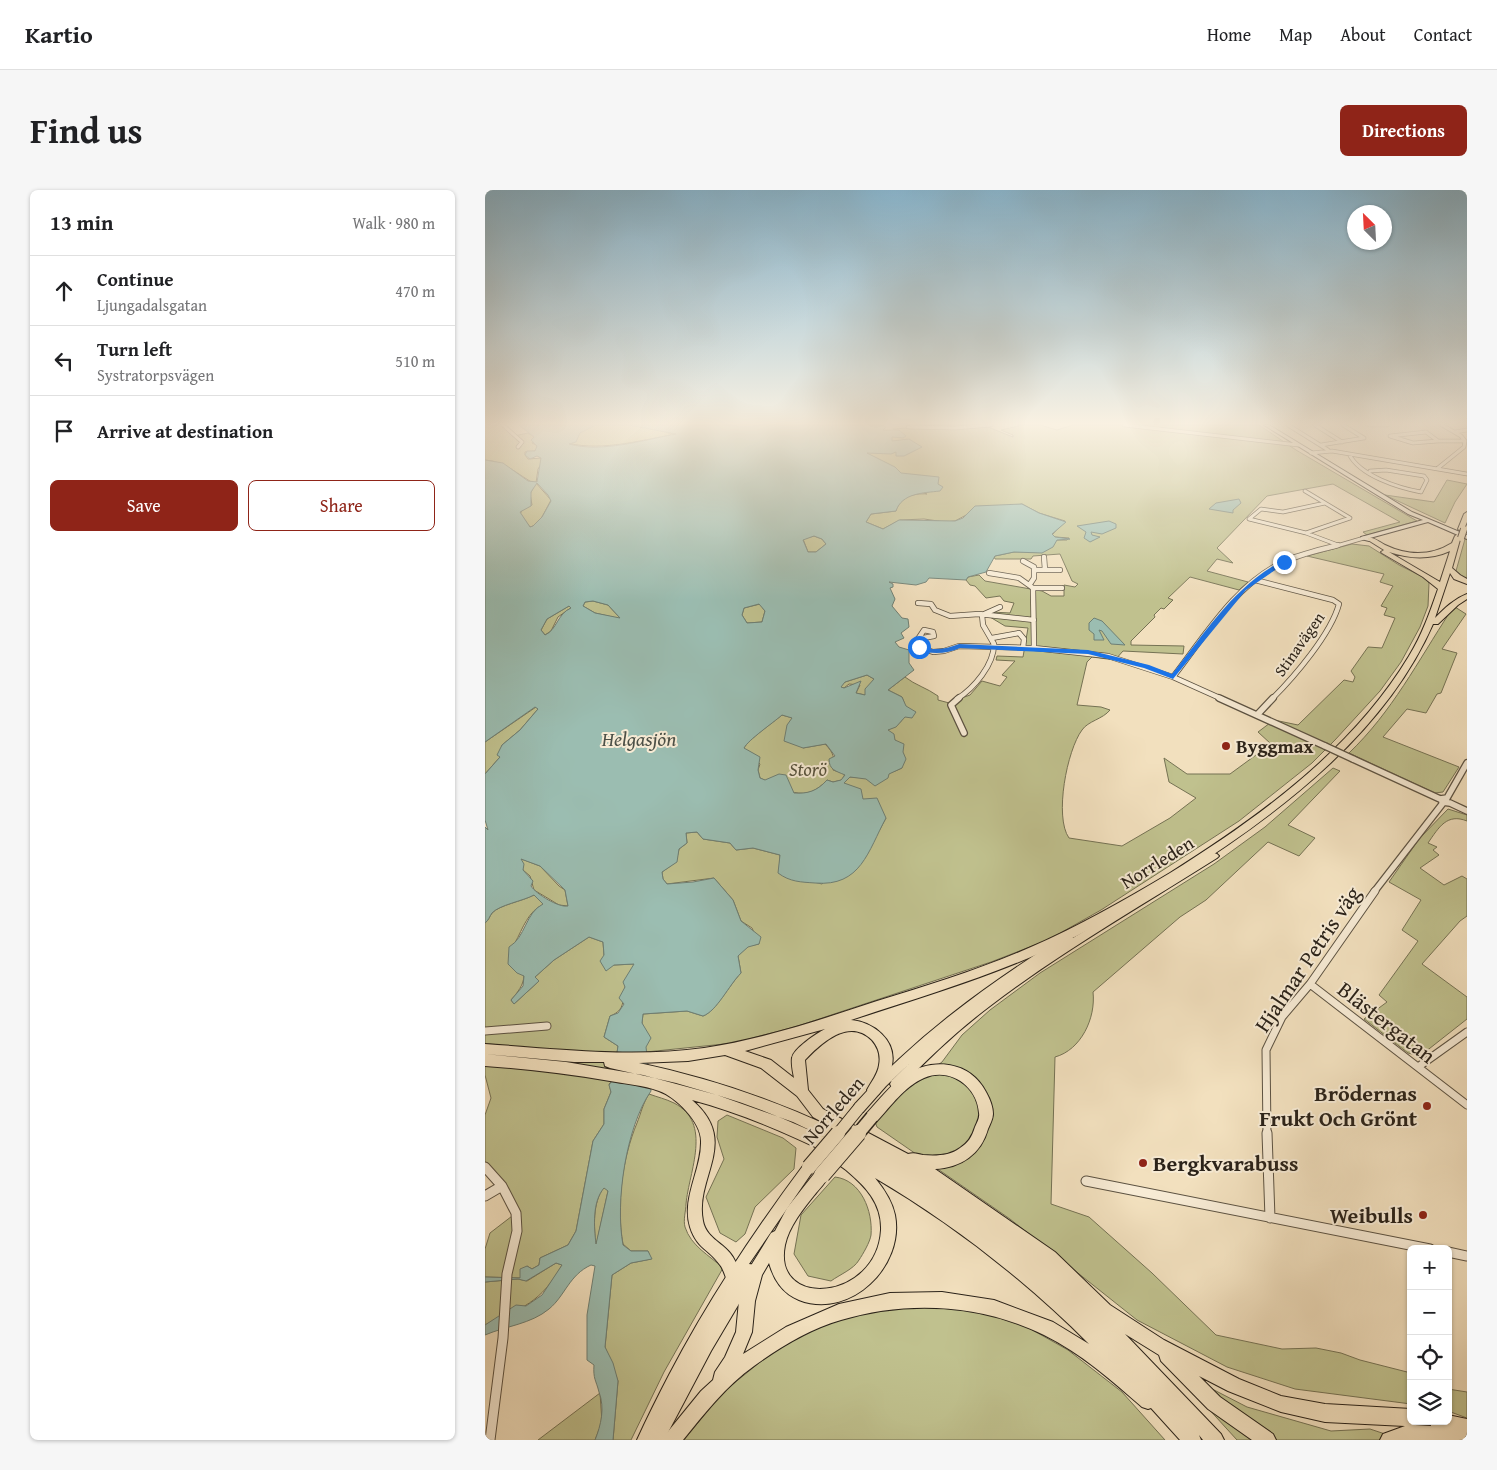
<!DOCTYPE html>
<html lang="en">
<head>
<meta charset="utf-8">
<style>
	:root { --surface:#fff; --page:#f6f6f6; --text:#202124; --muted:#757577; --line:#e0e0e0; --accent:#8f2418 }
	body { margin:0; font-family:"Gentium Book Plus",serif; background:var(--page); color:var(--text) }
	.controls { position:absolute; right:15px; bottom:15px; display:grid; overflow:hidden; border-radius:8px; box-shadow:0 1px 4px #0004 }
	.controls button { width:45px; height:45px; display:grid; place-items:center; padding:0; border:0; border-bottom:1px solid var(--line); background:var(--surface); color:var(--text); font:25px sans-serif }
	.compass { position:absolute; left:862px; top:15px; width:45px; height:45px; border-radius:50%; background:var(--surface); box-shadow:0 1px 4px #0004; rotate:336deg }
	.stop { position:absolute; width:15px; height:15px; margin:-11px; border:4px solid #1a73e8; border-radius:50%; background:#fff }
	.stop.end { background:#1a73e8; border-color:#fff; box-shadow:0 1px 5px #0008 }
	.list { margin:0; padding:0; list-style:none }
	h2 { display:flex; justify-content:space-between; align-items:center; height:65px; margin:0; padding:0 20px; font-size:21px }
	h2 small { font-size:16px; font-weight:400; color:var(--muted) }
	.list li { display:grid; grid-template-columns:32px 1fr auto; gap:15px; align-items:center; box-sizing:border-box; height:70px; padding:0 20px; border-top:1px solid var(--line) }
	.list b { display:block; font-size:19px; white-space:nowrap }
	.list p { margin:0; font-size:16px; white-space:nowrap; color:var(--muted) }
	.list em { font-size:16px; font-style:normal; color:var(--muted) }
	.actions { display:flex; gap:10px; padding:15px 20px }
	.actions a { flex:1; padding:11px 0; border:1px solid var(--accent); border-radius:8px; text-align:center; font-size:18px; color:var(--accent) }
	.actions .main { background:var(--accent); color:#fff }
	.icon { flex:none; width:28px; height:28px; fill:none; stroke:currentColor; stroke-width:2; stroke-linecap:round; stroke-linejoin:round }
	.map { position:relative; flex:none; width:982px; height:1250px; overflow:hidden; border-radius:8px }
	header { display:flex; align-items:center; gap:30px; box-sizing:border-box; height:70px; padding:0 25px; background:var(--surface); border-bottom:1px solid var(--line) }
	header strong { font-size:24px }
	nav { display:flex; gap:28px; margin-inline-start:auto; font-size:18px }
	.intro { display:flex; align-items:center; justify-content:space-between; box-sizing:border-box; height:120px; padding:0 30px }
	h1 { margin:0; font-size:35px }
	.button { padding:12px 22px; border-radius:8px; background:var(--accent); color:#fff; font-size:18px; font-weight:700 }
	main { display:flex; gap:30px; padding:0 30px }
	aside { flex:1; background:var(--surface); border-radius:8px; box-shadow:0 1px 4px #0004 }
	.map>svg:first-child { display:block }
</style>
</head>
<body>
<header>
<strong>Kartio</strong>
<nav><a>Home</a><a>Map</a><a>About</a><a>Contact</a></nav>
</header>
<div class="intro"><h1>Find us</h1><a class="button">Directions</a></div>
<main>
<aside>
<h2>13 min<small>Walk · 980 m</small></h2>
<ul class="list">
<li><svg class="icon" aria-label="ahead" viewBox="0 0 24 24"><path d="M12 20V5M6 11l6-6 6 6"/></svg><div><b>Continue</b><p>Ljungadalsgatan</p></div><em>470 m</em></li>
<li><svg class="icon" aria-label="left" viewBox="0 0 24 24"><path d="M17 20v-9H6M10 6l-5 5 5 5"/></svg><div><b>Turn left</b><p>Systratorpsvägen</p></div><em>510 m</em></li>
<li><svg class="icon" aria-label="arrive" viewBox="0 0 24 24"><path d="M6 21V4h12l-3 4 3 4H6"/></svg><div><b>Arrive at destination</b></div></li>
</ul>
<div class="actions"><a class="main">Save</a><a>Share</a></div>
</aside>
<div class="map">
<svg width="982" height="1250" viewBox="0 0 982 1250">
	<rect width="100%" height="100%" fill="#f2e0be"/>
	<filter id="stains"><feTurbulence type="fractalNoise" baseFrequency=".004" numOctaves="4"/><feColorMatrix values="0 0 0 0 .2 0 0 0 0 .09 0 0 0 0 .02 0 0 0 .5 -.17"/></filter>
	<radialGradient id="worn" r=".72"><stop offset=".6" stop-color="#630" stop-opacity="0"/><stop offset="1" stop-color="#630" stop-opacity=".3"/></radialGradient>
	<path fill="#c0c18e" stroke="#757254" d="M0,235H17L29,246L43,243L49,247L47,253L53,256L50,261L40,262V265L43,269L56,268L57,273L53,279L51,293L66,310L57,327L48,336L45,337L35,324L38,319L47,315L45,304L50,294C33,285 20,271 0,270Z
		M111,235H144L179,240L183,243H197C160,249 119,262 82,253L104,236Z
		M434,235H498L528,247V245L516,240L534,236L532,235H555L572,240L588,235H774L811,260L932,331L882,345L878,342L915,332L848,294L782,306L732,358L748,373L732,369L722,381L763,392L754,400L705,387L683,408L688,410L679,419L676,418L669,425L670,427L646,451V455L699,456L698,464L638,461L630,470L607,467L602,472L592,515L616,517L625,520C618,529 603,531 597,540C582,560 569,627 584,648L637,656L685,628L711,608L684,592L679,568L702,584H745L786,554L773,542L789,530L813,535L859,490L868,492L870,487L866,481L883,457L897,458L910,428L899,425L902,418L896,416L908,396L895,392L899,384L822,366L867,354L884,356L914,375L940,388L944,393L943,416L935,437L916,472L895,501L850,550L827,573L754,631L616,720L563,750L506,772L313,836L249,853L161,862L157,833L158,824L202,821L218,826C231,821 244,795 256,783L253,766L263,756L274,754L267,738L256,731L248,710L229,688L182,694L178,689L177,682L191,672L194,659L202,653L201,643L212,642L218,649L245,653L251,660L268,658L295,665L294,683L337,694L394,641L401,628L358,593L365,587C384,589 400,586 417,578L410,550L402,540C419,534 424,523 417,507L403,500L420,487C430,495 442,498 453,506V510L468,514L474,509L485,505L497,491L515,496L522,487L517,485L530,471L511,470L512,466L538,467L543,438L520,436L505,427L506,422L525,423L529,413L519,411L515,406L501,408L490,396L485,395L481,390L483,387L494,385L500,391L557,401L566,406H579V395L590,397L593,394L587,391L575,364L548,366L546,369H510L509,366C516,365 523,363 529,362C547,361 560,367 571,350H582L584,348L570,347L567,345L580,331L554,323L537,314L483,324L470,331L460,332L439,329L415,330L398,339L381,332L386,324L411,321C413,307 429,303 442,304L341,271V261L413,240L408,239L435,237Z
		M962,290L982,294L970,312L960,333L900,305L949,312Z
		M329,346L337,349L341,354L331,362H323L318,349Z
		M980,349H982V390L971,381Z
		M108,411L123,415L136,429L110,423L98,416L100,412Z
		M275,414L280,421L277,432L262,433L257,425L259,418Z
		M84,416L87,417L73,427L66,441L60,445L56,440L62,429Z
		M970,417L981,424L957,459L972,463L956,503L952,504L941,523L922,519L898,547L974,577L958,602L950,603L864,563C907,522 933,471 965,422Z
		M382,485L389,489L380,505L371,503L375,495L364,494L359,498L355,497L360,492Z
		M51,517L53,519L35,540L17,555L15,567L0,584V552Z
		M297,525L308,528L318,558L340,554C349,563 350,568 348,580L360,584L357,590L348,592L342,590C320,615 300,599 275,588L273,580L275,574L259,558C263,550 287,533 297,525Z
		M848,578L855,581L803,635L830,648L814,666L783,652L721,710L695,727L608,802C611,828 596,860 570,867L566,1014L604,1027L667,1083L731,1145L797,1159L831,1158L856,1163L875,1170L926,1183V1214L810,1199L742,1177L652,1130L525,1029L392,937L389,929L411,906L457,872L477,845L505,820L555,783L729,674L780,637Z
		M963,619L982,625V631C962,623 954,637 943,653L952,657L948,660L954,665L935,678L959,695L977,686L982,689V726L975,731L937,774L982,807V829L935,866L923,863L879,829L902,812L894,805L933,751L917,740L936,710L904,692L934,649Z
		M34,668L55,676L74,696L80,700L83,716L74,715L49,700L45,686L38,680Z
		M49,705L59,714C43,721 38,738 30,753C38,780 47,787 26,810L29,814L54,791L50,787L69,770L104,747L118,752L119,765L129,775L150,774C147,781 142,789 140,797C137,810 141,820 125,826L119,847L133,856L128,890L124,894L126,902L119,919V934L108,951L91,1041L83,1055L55,1068L54,1075L47,1079L42,1076L36,1088L0,1087V1059L5,1043L31,1023L0,977V925L6,908L0,885V733C4,730 4,727 7,723C14,715 38,711 49,705Z
		M164,904C172,907 181,909 189,913C228,933 204,981 201,1014C201,1020 198,1030 200,1037C206,1056 224,1065 238,1078L179,1182L146,1250H128L133,1191L120,1157L127,1085L146,1073L166,1069L163,1061H146L138,1054C131,1016 137,969 152,933C156,923 158,913 164,904Z
		M242,925L298,948L311,958L309,979L270,1017L260,1044L251,1052L235,1043L221,1007L239,969L232,947L233,931Z
		M350,987C376,990 388,1021 386,1045C385,1052 378,1064 374,1070C369,1079 354,1085 346,1091L323,1086L309,1064L316,1025Z
		M119,997L123,1001L111,1056C109,1038 107,1013 119,997Z
		M71,1073L77,1075C56,1113 37,1118 0,1135V1092L33,1089L42,1091Z
		M409,1116L480,1118L535,1133L583,1160L637,1202L680,1250H199L237,1203L296,1155L355,1128Z
		M702,1186L762,1217L846,1241L885,1239L918,1250H752L710,1204Z
		M963,1199L982,1202V1228L963,1221Z
		M115,1203L117,1232L110,1250H53Z"/>
	<path fill="#9bbdb1" stroke="#6e7f74" fill-rule="evenodd" d="M34,235H111L95,243L91,252L84,254C117,263 158,250 191,244L144,235H395L401,237L398,240H414L421,246L418,248L407,247V251L424,249L437,257L419,266H411V262L406,264L382,263L410,277L416,283L454,287L453,294L458,297L455,301C438,303 417,303 411,321L386,324L381,332L398,339L414,330L470,331L478,328L490,316L537,314L554,323L581,332L567,344L570,347L585,349L572,350L568,357L557,363L529,362L510,366L501,382L483,387L481,390L444,388L441,392L431,395L404,392L408,394V397L405,398L410,409L407,416L417,428L423,429L424,437L416,443L419,448L410,452L414,457L424,460V473L429,480L403,500L417,507L421,516L431,522L427,528L420,527L411,537L403,540L409,544L410,550L419,554L418,562L421,569L417,578L404,584L403,588L390,596L381,589L365,587L359,593L376,599L378,609L392,608L401,628C383,661 376,697 330,693C316,692 305,692 293,683L295,665L268,658L251,660L245,653L218,649L212,642L201,643L202,653L194,659L192,672L177,682L178,689L182,694L208,692L229,688L248,710L256,731L276,747L274,754L263,757L253,766L256,783C244,795 232,821 218,826L202,821L158,824L157,833L166,848L161,857L166,901C141,937 130,1012 138,1055L146,1061H163L167,1069L146,1073L127,1085L120,1157L128,1173L133,1191L128,1250H110C116,1235 120,1218 114,1202C111,1190 108,1189 109,1175L102,1170V1125L110,1076L106,1075C84,1085 80,1106 64,1119C46,1134 21,1136 0,1145V1135L31,1115L41,1116L57,1105L77,1075L71,1073L41,1091L33,1089L0,1092V1087L35,1088V1079L42,1076L47,1079L54,1075L55,1068L83,1055L91,1041L108,951L119,934V919L126,902L124,895L128,890L133,856L119,847L125,826L133,823L139,814L134,808L140,797L138,792L149,774L129,775L121,781L115,771L119,765L118,752L104,747L69,770L50,787L54,791L29,814L26,810L38,796L39,786L32,783L23,774L24,757C41,747 40,723 58,714L49,705C38,711 14,715 7,723C4,727 4,730 0,733V637L3,640L0,630V584L15,567L12,565L17,555L35,540L53,519L50,517L0,552V270L18,273L43,291L52,292L56,268L52,266L45,269L40,265L42,261H50L52,256L46,250L49,247ZM52,293L63,305L66,311L57,327L48,336L45,337L35,322L46,316V302ZM329,346L337,349L341,354L331,362H323L318,350ZM108,411L123,415L135,428L110,423L98,416L100,412ZM274,414L280,421L277,432L262,433L257,425L259,418ZM84,416L86,418C72,424 72,440 60,445L56,440L62,429ZM382,485L389,489L380,499V505L371,503L376,491L359,498L356,497L360,492ZM297,525L307,528L302,535L299,551L318,558L341,554L350,566L344,569C344,580 351,581 360,585L356,590L348,592L342,590C332,601 323,604 309,603L301,585L294,584L280,590L275,588L273,580L275,567L259,558C263,550 288,533 297,525ZM36,669L55,676L80,700L83,716C74,718 51,704 46,696L48,691L38,680L39,674ZM119,998L123,1001L111,1054C109,1037 107,1012 119,998Z
		M754,309L756,313L748,320V323L724,319L731,313Z
		M624,331L631,334V338L617,344L606,342L607,345L615,347L605,352L599,348L601,342L592,336Z
		M609,428L617,431L640,455L626,454L617,441L614,440L619,450H609V444L604,440V433Z"/>
	<g fill="none" stroke-linecap="round" stroke-linejoin="round">
		<g stroke="#5c5242" stroke-width="4.5">
			<path id="street-far4" d="M18,235L37,252L33,257
				M639,235L813,255
				M803,235L843,260
				M830,235L857,252
				M858,235L879,248
				M884,235H903
				M423,237L470,238L506,235
				M941,242L953,251L928,253L905,246Z
				M970,242L982,240
				M953,251H980
				M836,255L879,248
				M826,263L847,261L982,284
				M864,264C875,286 914,298 936,302L942,290L939,286L901,280L885,281
				M953,278L979,257L980,251L976,246L957,235
				M820,301L865,328L821,343
				M840,313L798,322L776,319L764,329L821,343L853,355
				M848,357L879,348"/>
		</g>
		<g stroke="#5c5242" stroke-width="6">
			<path id="street-far3" d="M559,367L560,380
				M538,371L549,377V388L545,394
				M549,380H575
				M504,383L534,388L548,398L549,458
				M770,390L848,410L854,414C846,444 809,487 787,509
				M548,398H577
				M433,413L446,414L450,420L465,426L494,424L549,430
				M439,440L448,442L449,446L433,449Z
				M507,448L534,443L539,449L538,458
				M433,449L434,457L448,462L459,461L474,456L549,458L623,466L688,487L737,509
				M688,487C720,446 750,395 798,372C815,364 835,360 853,355
				M472,509C489,498 509,475 509,454L498,435L497,425L515,417"/>
		</g>
		<g stroke="#5c5242" stroke-width="8">
			<path id="street-far2" d="M474,508L466,515L479,543
				M734,508L840,556
				M772,525L788,508
				M868,569L955,609L962,608
				M962,608L982,573
				M957,612L965,613L982,621
				M889,702L958,613"/>
		</g>
		<g stroke="#5c5242" stroke-width="9">
			<path id="street-far1" d="M825,794L982,915
				M0,841L62,836
				M933,877L982,842
				M782,945L781,860L797,827L825,794L890,701"/>
		</g>
		<g stroke="#5c5242" stroke-width="11">
			<path id="street" d="M782,943L785,1028
				M0,977L17,996L31,1023L32,1041L22,1084L18,1148L5,1250
				M601,991L945,1059
				M0,1006L17,996
				M963,1062L982,1066"/>
		</g>
		<g stroke="#2a2219" stroke-width="2">
			<path id="secondary" d="M779,235H784L927,322L982,345V349L943,332L885,348L888,349L884,351L876,349V347L938,330L923,324Z"/>
		</g>
		<g stroke="#2a2219" stroke-width="2">
			<path id="primary" d="M729,663L732,664L734,666L732,668C656,716 577,761 505,816C473,840 443,868 415,898L411,899L407,898L405,894L407,890L428,870L401,896L378,922L374,923L370,922L368,918L370,914C433,844 501,796 579,746L583,745L588,748Z
				M324,971L328,973L330,977L328,981L264,1074L271,1075L273,1080L271,1085L226,1161L179,1250H152C162,1228 173,1206 184,1185C223,1110 270,1040 320,973Z"/>
		</g>
		<g stroke="#2a2219" stroke-width="2">
			<path id="highway" d="M982,322V332L979,339L974,340L973,339L979,324Z
				M973,344L976,346L967,378L975,385L982,389V394L969,389L965,383L950,428C960,418 969,409 982,404V409L973,415L953,434H948C900,544 793,624 694,687C649,715 604,742 555,763C494,790 429,809 366,830C388,832 412,850 407,875C406,885 398,895 394,904L389,906L384,904L382,900C386,892 393,884 394,875C396,865 393,857 387,850C364,827 336,853 320,870L323,900L338,919L423,964C429,962 433,964 438,965C450,966 465,966 475,958C483,953 487,947 490,937C492,932 495,928 494,923C492,896 465,877 439,888C420,896 406,916 392,931L387,933L382,931L380,927L382,923C394,910 405,895 420,885C448,867 485,871 501,902C505,909 508,917 508,924C508,929 505,934 503,939C496,964 476,978 450,979L570,1062L625,1115L679,1150L754,1189L796,1206L840,1214L926,1219V1231H933L930,1235L946,1236L945,1231H963V1225L982,1229V1247L980,1246L982,1250H895L898,1244L920,1236L840,1232L796,1222L743,1201L714,1186L735,1207L788,1244L791,1250H767L723,1219L676,1171L674,1165L640,1144L736,1244L739,1250H718L714,1245L716,1250H695L666,1218L663,1219L657,1217C627,1191 596,1163 559,1145C496,1114 423,1110 356,1130C325,1139 295,1157 269,1176C241,1196 219,1224 198,1250H178L181,1244L216,1201L228,1190L230,1182L240,1167L251,1142L254,1111L262,1082L286,1043L290,1041L302,1018L332,980L337,978L342,980L344,985C341,992 336,997 331,1003C319,1018 304,1036 300,1055C287,1120 392,1111 396,1040C397,1013 380,996 361,980C355,975 347,972 347,965C301,943 256,923 207,910C256,952 209,987 218,1031C221,1047 236,1052 245,1063C251,1070 253,1078 256,1087L253,1092L248,1095L243,1092C240,1087 239,1080 235,1075C224,1059 212,1059 205,1037C196,1008 217,979 216,951C216,932 191,907 174,901C158,895 141,894 125,891C83,884 42,879 0,876V864L81,872L158,885L232,905L191,893L125,878L120,876L119,872H89L0,864V854C72,859 147,868 219,858C278,849 335,830 392,811C444,795 496,779 546,757C594,736 640,710 685,683C776,626 868,559 924,466C937,445 945,422 953,399L938,387L897,363L896,362L899,360L883,350V348C889,347 894,352 900,355C923,366 946,366 967,353L970,346ZM965,361L955,392L904,362C925,369 945,370 965,361ZM340,839C332,843 308,859 307,868C306,874 308,882 309,888L286,870L260,861ZM240,865L276,878L312,906L328,927L346,937C284,908 220,887 154,873L203,871ZM232,905C276,918 317,936 358,956L308,932ZM390,988C468,1034 540,1090 604,1154L568,1132L509,1110L457,1102L405,1103L354,1114L301,1137L258,1164L267,1142L270,1111L277,1085L284,1073C289,1090 297,1103 314,1110C365,1130 420,1076 410,1025C407,1011 399,999 390,988Z"/>
		</g>
		<use href="#street-far4" stroke="#f7ebd5" stroke-width="3"/>
		<use href="#street-far3" stroke="#f7ebd5" stroke-width="4.5"/>
		<use href="#street-far2" stroke="#f7ebd5" stroke-width="5.5"/>
		<use href="#street-far1" stroke="#f7ebd5" stroke-width="7"/>
		<use href="#street" stroke="#f7ebd5" stroke-width="9"/>
		<use href="#secondary" fill="#f7ebd5" fill-rule="evenodd"/>
		<use href="#primary" fill="#f2e0be" fill-rule="evenodd"/>
		<use href="#highway" fill="#f2e0be" fill-rule="evenodd"/>
		<g stroke="#5c5242" stroke-width="8" stroke-linecap="butt">
			<path id="street-bridge" d="M840,556L868,569"/>
		</g>
		<g stroke="#2a2219" stroke-width="13" stroke-linecap="butt">
			<path id="primary-bridge-far1" d="M352,945L374,918"/>
		</g>
		<g stroke="#2a2219" stroke-width="16" stroke-linecap="butt">
			<path id="primary-bridge" d="M324,977L353,943"/>
		</g>
		<g stroke="#2a2219" stroke-width="8" stroke-linecap="butt">
			<path id="highway-bridge-far2" d="M976,348L979,339"/>
		</g>
		<g stroke="#2a2219" stroke-width="15" stroke-linecap="butt">
			<path id="highway-bridge-far1" d="M372,945L387,927"/>
		</g>
		<g stroke="#2a2219" stroke-width="18" stroke-linecap="butt">
			<path id="highway-bridge" d="M337,985L373,943"/>
		</g>
		<use href="#street-bridge" stroke="#f7ebd5" stroke-width="5.5"/>
		<use href="#primary-bridge-far1" stroke="#f2e0be" stroke-width="11"/>
		<use href="#primary-bridge" stroke="#f2e0be" stroke-width="14"/>
		<use href="#highway-bridge-far2" stroke="#f2e0be" stroke-width="6"/>
		<use href="#highway-bridge-far1" stroke="#f2e0be" stroke-width="12"/>
		<use href="#highway-bridge" stroke="#f2e0be" stroke-width="16"/>
	</g>
	<linearGradient id="sky" x2="0" y2="1"><stop stop-color="#89b8d2"/><stop offset="0.57" stop-color="#f9f1e2"/><stop offset="1" stop-color="#f9f1e2" stop-opacity="0"/></linearGradient>
	<rect width="982" height="410" fill="url(#sky)"/>
	<path fill="#1a73e8" d="M797,371L802,372L761,400L688,489L659,478L603,464L475,458C462,464 448,464 434,461L431,457L434,455C447,462 461,459 474,454L603,460L664,475L687,484C720,443 749,396 797,371Z"/>
	<g fill="#8f2418" stroke="#f7ebd5" stroke-width="2">
		<circle cx="741" cy="556" r="5"/>
		<circle cx="942" cy="916" r="5"/>
		<circle cx="658" cy="973" r="5"/>
		<circle cx="938" cy="1025" r="5"/>
	</g>
	<g text-anchor="middle" stroke-width="4" stroke-linejoin="round" paint-order="stroke">
		<g font-size="16" fill="#2a2219" stroke="#f7ebd5">
			<text transform="translate(814 454) rotate(-55)" y="6">Stinavägen</text>
		</g>
		<g font-size="19" font-weight="bold" fill="#2a2219" stroke="#f7ebd5" text-anchor="start">
			<text x="751" y="563">Byggmax</text>
		</g>
		<g font-size="19" font-style="italic" fill="#57523c" stroke="#f7ebd5">
			<text x="323" y="586">Storö</text>
		</g>
		<g font-size="19" fill="#2a2219" stroke="#f7ebd5">
			<text transform="translate(672 672) rotate(-32)" y="7">Norrleden</text>
			<text transform="translate(348 920) rotate(-49)" y="7">Norrleden</text>
		</g>
		<g font-size="20" font-style="italic" fill="#4c5047" stroke="#f7ebd5">
			<text x="154" y="556">Helgasjön</text>
		</g>
		<g font-size="22" fill="#2a2219" stroke="#f7ebd5">
			<text transform="translate(822 769) rotate(-56)" y="8">Hjalmar Petris väg</text>
			<text transform="translate(902 832) rotate(38)" y="8">Blästergatan</text>
		</g>
		<g font-size="22" font-weight="bold" fill="#2a2219" stroke="#f7ebd5" text-anchor="end">
			<text x="932" y="911">Brödernas<tspan x="932" dy="25">Frukt Och Grönt</tspan></text>
			<text x="668" y="981" text-anchor="start">Bergkvarabuss</text>
			<text x="928" y="1033">Weibulls</text>
		</g>
	</g>
	<rect width="100%" height="100%" filter="url(#stains)"/>
	<rect width="100%" height="100%" fill="url(#worn)"/>
</svg>
<div class="controls">
<button>+</button>
<button>−</button>
<button><svg class="icon" aria-label="locate" viewBox="0 0 24 24"><circle cx="12" cy="12" r="6"/><path d="M12 2v4M12 18v4M2 12h4M18 12h4"/></svg></button>
<button><svg class="icon" aria-label="layers" viewBox="0 0 24 24"><path d="M12 4l9 5-9 5-9-5zM3 14l9 5 9-5"/></svg></button>
</div>
<svg class="compass" viewBox="-18 -18 36 36"><path d="M0-13l5 13h-10z" fill="#e53935"/><path d="M0 13l5-13h-10z" fill="#757577"/></svg>
<div class="stop" style="left:434px;top:457px"></div>
<div class="stop end" style="left:799px;top:372px"></div>
</div>
</main>
</body>
</html>
